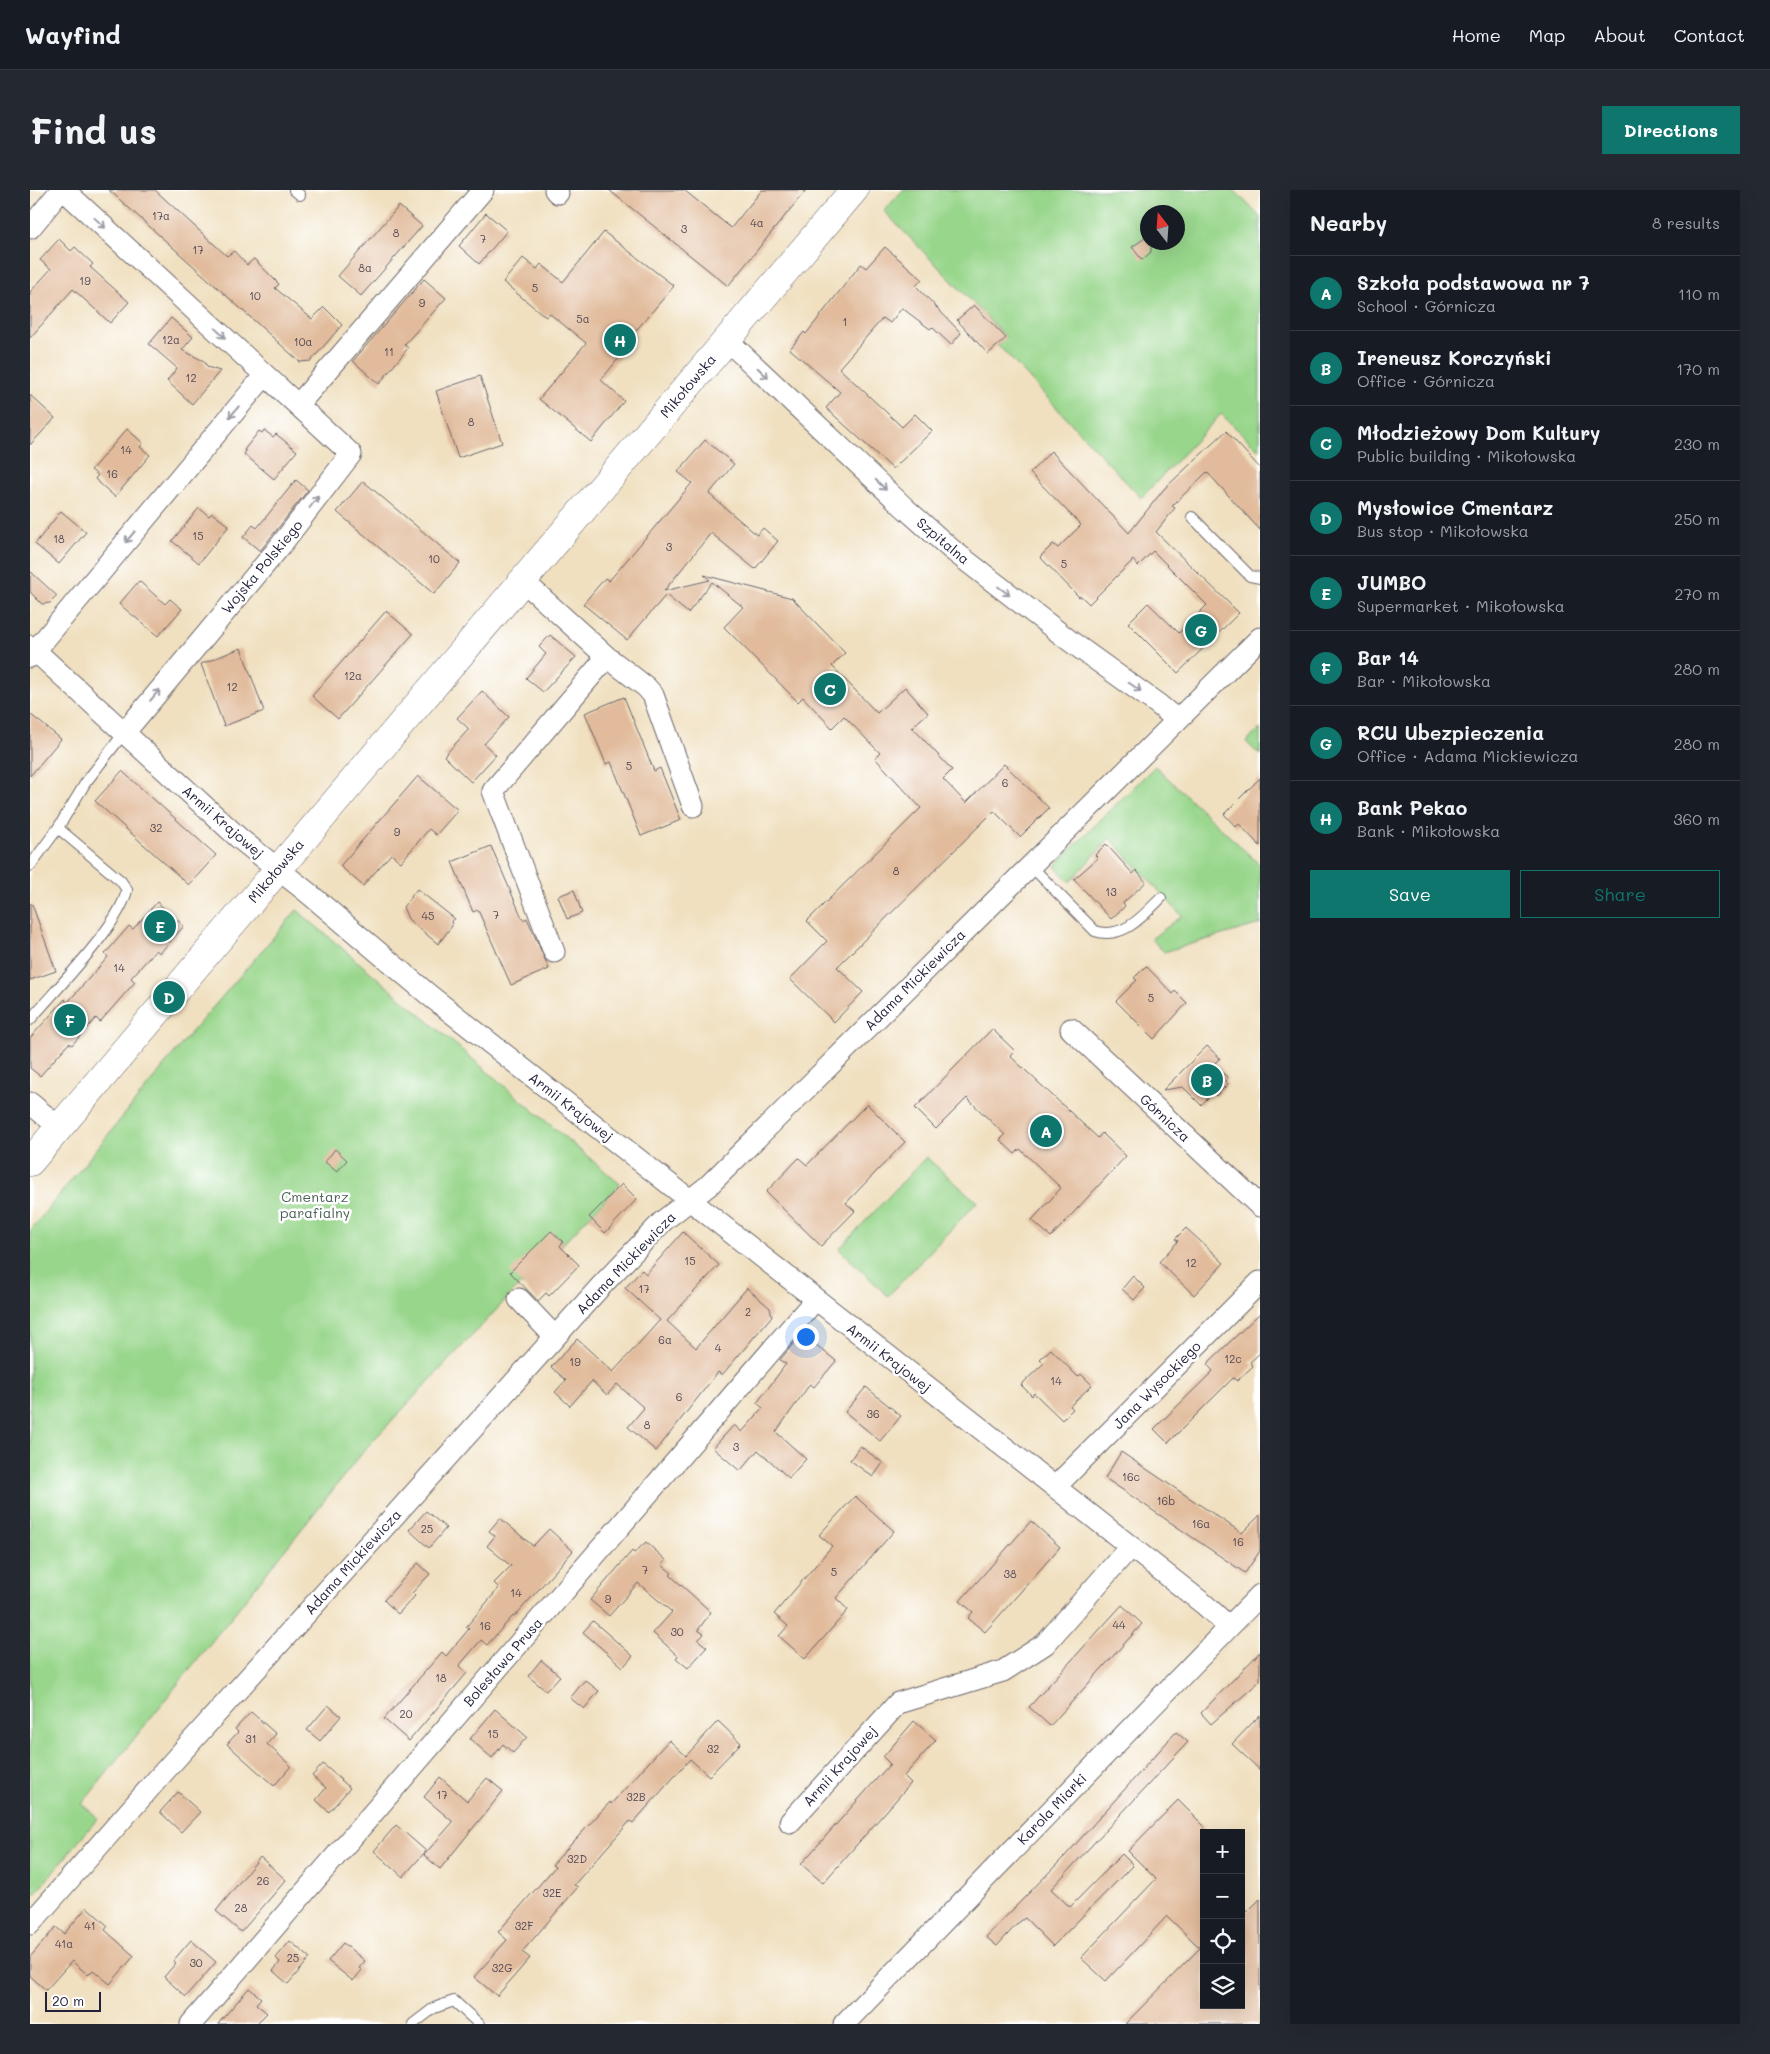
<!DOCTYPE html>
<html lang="en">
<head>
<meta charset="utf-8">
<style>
	:root { --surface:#171b24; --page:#242831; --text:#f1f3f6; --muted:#9ea1a6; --line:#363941; --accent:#0f766e }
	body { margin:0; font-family:Mali,sans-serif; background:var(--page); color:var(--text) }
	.controls { position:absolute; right:15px; bottom:15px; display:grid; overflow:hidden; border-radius:0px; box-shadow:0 5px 20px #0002 }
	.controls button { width:45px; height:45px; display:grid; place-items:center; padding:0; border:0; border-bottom:1px solid var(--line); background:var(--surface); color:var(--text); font:25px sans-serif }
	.compass { position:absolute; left:1110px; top:15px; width:45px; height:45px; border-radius:50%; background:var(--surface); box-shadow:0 5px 20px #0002; rotate:343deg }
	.scale { position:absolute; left:15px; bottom:12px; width:56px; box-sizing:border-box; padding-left:5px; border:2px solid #22223b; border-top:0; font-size:14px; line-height:18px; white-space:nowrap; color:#22223b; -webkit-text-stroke:4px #fff; paint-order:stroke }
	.you { position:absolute; left:775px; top:1146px; width:18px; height:18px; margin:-12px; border:4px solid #fff; border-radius:50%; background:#1a73e8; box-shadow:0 0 0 8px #1a73e833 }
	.badge { display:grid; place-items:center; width:32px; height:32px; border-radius:50%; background:var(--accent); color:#fff; font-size:16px; font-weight:700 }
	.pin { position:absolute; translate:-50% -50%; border:2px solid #fff; box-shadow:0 1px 5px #0006 }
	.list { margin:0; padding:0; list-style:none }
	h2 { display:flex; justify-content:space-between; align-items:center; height:65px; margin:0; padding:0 20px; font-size:21px }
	h2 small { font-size:16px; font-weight:400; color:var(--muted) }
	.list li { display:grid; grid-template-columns:32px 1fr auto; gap:15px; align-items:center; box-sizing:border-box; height:75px; padding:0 20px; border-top:1px solid var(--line) }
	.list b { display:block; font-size:19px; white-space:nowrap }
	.list p { margin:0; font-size:16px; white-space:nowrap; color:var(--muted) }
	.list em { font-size:16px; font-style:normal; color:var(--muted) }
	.actions { display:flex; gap:10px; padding:15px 20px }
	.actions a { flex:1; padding:11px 0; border:1px solid var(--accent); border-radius:0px; text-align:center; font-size:18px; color:var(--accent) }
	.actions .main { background:var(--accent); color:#fff }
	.icon { flex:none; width:28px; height:28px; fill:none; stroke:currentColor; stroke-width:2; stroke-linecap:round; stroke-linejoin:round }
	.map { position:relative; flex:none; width:1230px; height:1834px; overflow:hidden; border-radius:0px }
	header { display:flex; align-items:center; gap:30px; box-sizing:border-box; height:70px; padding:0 25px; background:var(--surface); border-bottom:1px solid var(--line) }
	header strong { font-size:24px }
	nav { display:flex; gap:28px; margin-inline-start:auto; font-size:18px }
	.intro { display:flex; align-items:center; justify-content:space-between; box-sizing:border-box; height:120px; padding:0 30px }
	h1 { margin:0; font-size:35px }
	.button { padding:12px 22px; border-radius:0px; background:var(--accent); color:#fff; font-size:18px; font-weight:700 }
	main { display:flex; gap:30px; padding:0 30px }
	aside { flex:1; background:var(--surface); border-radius:0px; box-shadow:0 5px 20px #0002 }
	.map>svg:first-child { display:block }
</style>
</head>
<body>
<header>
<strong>Wayfind</strong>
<nav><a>Home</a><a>Map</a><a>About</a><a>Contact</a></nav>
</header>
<div class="intro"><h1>Find us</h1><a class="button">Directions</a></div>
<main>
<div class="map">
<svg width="1230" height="1834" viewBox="0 0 1230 1834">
	<rect width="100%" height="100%" fill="#fff"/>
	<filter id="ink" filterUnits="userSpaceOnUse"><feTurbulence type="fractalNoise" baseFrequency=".02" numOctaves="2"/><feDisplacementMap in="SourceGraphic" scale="10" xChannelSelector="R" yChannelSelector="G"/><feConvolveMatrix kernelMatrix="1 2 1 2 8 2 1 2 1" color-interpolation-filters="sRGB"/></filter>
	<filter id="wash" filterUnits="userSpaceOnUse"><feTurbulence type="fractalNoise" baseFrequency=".0096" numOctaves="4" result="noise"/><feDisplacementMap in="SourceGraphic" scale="20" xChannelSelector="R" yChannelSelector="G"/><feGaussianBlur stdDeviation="1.12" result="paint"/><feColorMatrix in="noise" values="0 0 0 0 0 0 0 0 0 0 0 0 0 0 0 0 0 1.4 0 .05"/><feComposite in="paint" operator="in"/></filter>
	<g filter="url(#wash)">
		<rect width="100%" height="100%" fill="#f0e0c0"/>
		<path fill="#98d68b" stroke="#5d7c63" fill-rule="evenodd" d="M873,0H1204L1230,27V261L1191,224L1111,308L968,155L976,147L854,21ZM1118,22H1148V52H1118Z
			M1230,539V565L1216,552Z
			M1125,576L1230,675V734L1134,762L1121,749L1152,726L1080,648L1040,692L1026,678V674Z
			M267,720L590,994L493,1096L491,1094L487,1098L337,1257L52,1614L68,1628L0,1710V1041L159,845Z
			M896,967L947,1012L858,1106L809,1059Z"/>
		<g id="blocks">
			<path fill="#e1bb9b" d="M79,0H125L197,66L204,61L217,75L224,69L249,94L245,98L282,129L294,117L312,135L281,171L270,172Z
				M579,0H654L701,38L732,0H776L698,96Z
				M369,16L392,36L331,106L308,86Z
				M456,23L477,41L449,74L429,56Z
				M574,42L644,96L603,144L606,147L571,190L594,211L561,252L509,209L556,153L519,123L516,127L473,92L493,68L507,79L511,74L533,92Z
				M1115,48L1121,56V62L1112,70L1102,57Z
				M29,49L41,61L45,57L63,74L60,77L99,112L80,133L43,99L0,148V102L21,79L10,70Z
				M855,57L892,89L886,96L931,143L921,155L902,137L900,139L872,118L860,133L853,128L809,178L872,237L885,224L902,241L863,279L796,218L810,202L760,159L774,142L776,144L831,74L836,78Z
				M394,89L416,108L374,155L378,158L349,194L323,171Z
				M944,115L976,148L958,164L927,130Z
				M141,128L163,147L152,160L174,171L177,177L190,181L162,214L137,191L147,178L119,154Z
				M450,186L472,253L428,268L406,201Z
				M0,205L25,228L0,255Z
				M97,239L113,253L110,257L120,265L85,307L65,289L68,285L61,280Z
				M234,240L243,247L246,244L267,261L244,289L214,264L216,261L214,260L229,241L232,243Z
				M1196,241L1230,278V340L1177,282L1142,316L1145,318L1126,342L1209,423L1148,483L1098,433L1118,413L1149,443L1177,415L1123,361L1108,376L1103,370L1059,414L1051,406L1049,407L1010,367L1023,354L1028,358L1051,335L1000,283L1021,261L1099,343L1134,299Z
				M675,250L704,274L679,304L727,345L733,338L748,351L725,379L681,343L634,401L680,390L674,385L762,408L815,463L802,476L847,523L875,497L898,523L882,537L922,580L913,589L936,613L974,574L1019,618L990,647L964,621L807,777L833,802L804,832L760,789L797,751L777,731L891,618L845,568L850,563L814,526L802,538L773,507L768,512L694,437L713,417L682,392L658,423L636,405L597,450L553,414L575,388L579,391L662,293L648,282Z
				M266,290L278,300L230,361L213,347L223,335L227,338Z
				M333,291L430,373L404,404L307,322Z
				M169,318L179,326L182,323L199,336L169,373L142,351Z
				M31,321L56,342L29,374L5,354Z
				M0,381L27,406L20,413L12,414L0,402Z
				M109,391L135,414L140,409L152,419L128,446L89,414Z
				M356,421L383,444L308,529L282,506Z
				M520,445L546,467L513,502L496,488L516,464L509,457Z
				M211,458L234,521L194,536L171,474Z
				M452,501L479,527L454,554L466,565L441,592L414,566L439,539L427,528Z
				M594,507L624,581L630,578L651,630L611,646L581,572L576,574L555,523Z
				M0,524L31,549L0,586Z
				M92,581L186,665L159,695L65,611Z
				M388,586L428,620L406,645L399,639L371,672L361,664L333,696L310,676Z
				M1230,588V656L1209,634L1206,637L1194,624Z
				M1076,654L1103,684L1106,680L1116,692L1093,713L1095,716L1081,729L1044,689L1068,668L1065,665Z
				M461,656L493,730L497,728L519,779L481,795L448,720L443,722L422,672Z
				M387,699L425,729L421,731L422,736L408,754L378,729L373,717Z
				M544,700L552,723L537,729L528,706Z
				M127,712L154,736L130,763L126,760L101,788L105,792L70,832L66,828L42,855L39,853L10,886L0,878V848L35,809L37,813L78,767L75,764L99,736L103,739Z
				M0,714H2L26,781L0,790Z
				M1116,776L1143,804L1145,801L1157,813L1124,849L1086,811L1107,790L1104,788Z
				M962,839L985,861L980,866L1068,948L1072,943L1096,966L1021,1047L1002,1030L1031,998L990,959L985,964L970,950L975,945L937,908L906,939L885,918Z
				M1177,856L1190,868L1184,874L1198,888L1195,891L1198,894L1186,906L1183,903L1171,915L1153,897L1133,900Z
				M837,914L875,952L816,1013L825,1021L791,1056L736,1002L769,968L777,975Z
				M305,959L317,970L307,982L295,972Z
				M592,994L607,1009L575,1043L559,1027Z
				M1156,1038L1194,1073L1164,1105L1129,1072L1148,1051L1145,1049Z
				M521,1041L533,1052L530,1056L549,1075L519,1106L516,1103L508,1111L480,1082Z
				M653,1042L689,1075L637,1131L666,1158L717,1098L740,1118L742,1126L692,1185L688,1182L626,1261L598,1237L614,1218L587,1194L577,1205L562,1191L540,1216L525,1202L536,1190L521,1177L547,1149L583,1182L630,1130L595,1098L612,1080L616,1084Z
				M1103,1086L1115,1098L1104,1110L1092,1099Z
				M1230,1123V1163L1220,1172L1223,1176L1207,1191L1203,1188L1138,1253L1124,1239L1183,1181L1177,1174Z
				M775,1146L806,1171L784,1197L780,1194L746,1242L776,1269L759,1288L728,1260L710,1281L683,1258L704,1235L712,1242L733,1218L727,1213L756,1174L750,1170L769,1147Z
				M1021,1159L1048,1187L1051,1184L1062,1195L1040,1216L1043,1219L1032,1230L1004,1203L1002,1206L991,1195L1014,1173L1010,1169Z
				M836,1197L871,1226L850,1251L815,1222Z
				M830,1256L853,1273L843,1287L820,1270Z
				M1091,1262L1212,1343L1230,1325V1361L1215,1383L1075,1288Z
				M825,1306L864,1341L806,1408L818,1420L775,1469L749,1446L758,1436L744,1424L802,1356L789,1345Z
				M396,1321L416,1338L399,1358L379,1340Z
				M470,1328L503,1356L519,1339L543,1361L484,1427L483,1426L457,1455L451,1450L429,1476L437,1483L379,1551L354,1529L412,1462L416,1466L439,1439L436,1437L469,1398L464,1393L481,1376L457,1356L465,1346L459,1341Z
				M1001,1331L1030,1357L955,1442L938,1428L943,1422L930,1411Z
				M616,1352L636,1370L632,1375L642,1383L640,1385L681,1422L668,1440L674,1444L668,1450L677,1457L658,1478L646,1468L648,1466L623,1443L642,1422L608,1393L579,1426L560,1410L602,1361L604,1363Z
				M388,1373L400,1384L382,1403L385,1406L368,1424L354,1410Z
				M1092,1415L1112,1434L1020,1536L999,1517Z
				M563,1431L603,1466L593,1477L553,1442Z
				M1230,1462V1491L1181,1534L1171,1523Z
				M511,1470L530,1486L516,1501L498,1486Z
				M555,1490L569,1501L554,1519L540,1508Z
				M298,1515L311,1526L290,1551L277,1540Z
				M465,1519L497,1547L483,1563L473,1554L462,1568L440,1549Z
				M221,1522L246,1544L237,1554L261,1576L244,1596L197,1554L208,1542L205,1539Z
				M1230,1525V1580L1202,1554Z
				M688,1531L711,1553L679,1586L660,1569L603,1633L600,1631L544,1695L548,1697L492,1762L500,1768L467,1806L444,1787L477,1750L468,1742L525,1677L522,1675L580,1612L581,1614L639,1550L656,1566Z
				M884,1531L906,1550L874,1586L881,1593L793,1693L771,1674L860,1574L853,1567Z
				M1146,1542L1158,1552L1021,1699L1040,1717L1092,1664L1103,1675L1023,1756L995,1728L988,1733L967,1756L956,1747L1035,1666Z
				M293,1574L320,1598L299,1622L286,1610L296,1598L282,1586Z
				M410,1587L437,1611L457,1588L473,1601L410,1679L394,1665L423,1632L394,1607Z
				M148,1602L170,1622L151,1642L130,1622Z
				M1148,1610L1174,1636V1815H1211V1728L1230,1709V1834H1095L1170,1758L1137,1726L1076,1791L1051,1768L1126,1689L1098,1661Z
				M366,1635L396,1661L373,1687L344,1661Z
				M230,1667L256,1690L211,1742L186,1721Z
				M57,1717L78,1736L75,1740L104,1766L80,1794L63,1780L58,1785L42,1771L16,1800L0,1786V1767L26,1737L34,1744Z
				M161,1750L186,1772L156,1807L134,1787L146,1773L143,1771Z
				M260,1751L280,1768L258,1794L243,1781L250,1772L246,1768Z
				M313,1753L335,1771L329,1778L332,1780L323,1791L298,1771Z
				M219,1798L231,1808L226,1814L237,1823L226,1834H188Z"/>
		</g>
	</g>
	<g filter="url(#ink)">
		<use href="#blocks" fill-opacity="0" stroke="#6a646a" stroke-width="1"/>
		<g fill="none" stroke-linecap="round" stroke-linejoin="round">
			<g stroke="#6a646a" stroke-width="12">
				<path id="lane" d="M264,0L270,5
					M1162,327L1220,386L1230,388
					M0,676L28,638L56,592L94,543
					M1001,676L1065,741C1093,750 1113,726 1131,708
					M0,830C25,800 90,735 97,700L91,691L28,638
					M383,1834L404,1818L424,1811L449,1834"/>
			</g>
			<g stroke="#6a646a" stroke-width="23">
				<path id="street" d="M34,0L321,264L247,360L94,543
					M525,0L528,3
					M0,38L31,0
					M697,150L876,319L921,359L1040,451L1129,515L1147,530
					M268,215L453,0
					M492,390L577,467L616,497L623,505L663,616
					M0,456L210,649L277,702L399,805L1175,1415L1199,1437
					M0,467L235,185
					M524,762L463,601L577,467
					M1041,839L1230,1016
					M0,913L29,937
					M489,1109L525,1147
					M1025,1297L1230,1092
					M760,1632L868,1513L973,1481L1015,1454L1100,1357
					M0,1734L131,1585L571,1096L633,1031L678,996L1230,448
					M161,1834L785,1110
					M814,1834L1230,1405"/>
			</g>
			<g stroke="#6a646a" stroke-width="29">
				<path id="secondary" d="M0,972L824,0"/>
			</g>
			<use href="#lane" stroke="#fff" stroke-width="10"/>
			<use href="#street" stroke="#fff" stroke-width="21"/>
			<use href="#secondary" stroke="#fff" stroke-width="28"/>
		</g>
		<defs><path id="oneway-shaft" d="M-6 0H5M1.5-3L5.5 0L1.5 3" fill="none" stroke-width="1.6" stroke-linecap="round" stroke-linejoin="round" transform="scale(1.25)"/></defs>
		<g stroke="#9c9ca7">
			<use href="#oneway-shaft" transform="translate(70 33) rotate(43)"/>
			<use href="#oneway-shaft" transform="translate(190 143) rotate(43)"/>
			<use href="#oneway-shaft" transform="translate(733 183) rotate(44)"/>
			<use href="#oneway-shaft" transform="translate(204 222) rotate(130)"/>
			<use href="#oneway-shaft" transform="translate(851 295) rotate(44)"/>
			<use href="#oneway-shaft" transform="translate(284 312) rotate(-53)"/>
			<use href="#oneway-shaft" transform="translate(100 347) rotate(130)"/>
			<use href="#oneway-shaft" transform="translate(974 401) rotate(37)"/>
			<use href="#oneway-shaft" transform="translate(1105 497) rotate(35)"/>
			<use href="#oneway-shaft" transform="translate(125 505) rotate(-50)"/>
		</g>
	</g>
	<g text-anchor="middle" stroke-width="5" stroke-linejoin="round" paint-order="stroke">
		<g font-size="11" fill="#524853">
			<text x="131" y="30">17a</text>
			<text x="727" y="37">4a</text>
			<text x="654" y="43">3</text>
			<text x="366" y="47">8</text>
			<text x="453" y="53">7</text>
			<text x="168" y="64">17</text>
			<text x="335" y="82">8a</text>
			<text x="55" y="95">19</text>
			<text x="505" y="102">5</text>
			<text x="225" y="110">10</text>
			<text x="392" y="117">9</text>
			<text x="553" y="133">5a</text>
			<text x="815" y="136">1</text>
			<text x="141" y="154">12a</text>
			<text x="273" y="156">10a</text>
			<text x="359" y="166">11</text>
			<text x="161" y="192">12</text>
			<text x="441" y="236">8</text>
			<text x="96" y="264">14</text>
			<text x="82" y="288">16</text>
			<text x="168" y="350">15</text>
			<text x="29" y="353">18</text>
			<text x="639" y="361">3</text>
			<text x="404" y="373">10</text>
			<text x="1034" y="378">5</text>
			<text x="323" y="490">12a</text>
			<text x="202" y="501">12</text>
			<text x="599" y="580">5</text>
			<text x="975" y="597">6</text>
			<text x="126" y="642">32</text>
			<text x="367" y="646">9</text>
			<text x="866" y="685">8</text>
			<text x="1081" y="706">13</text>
			<text x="466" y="729">7</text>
			<text x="398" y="730">45</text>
			<text x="89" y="782">14</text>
			<text x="1121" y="812">5</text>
			<text x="660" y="1075">15</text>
			<text x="1161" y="1077">12</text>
			<text x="614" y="1103">17</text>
			<text x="718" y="1126">2</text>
			<text x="635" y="1154">6a</text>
			<text x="688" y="1162">4</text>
			<text x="1203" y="1173">12c</text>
			<text x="545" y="1176">19</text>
			<text x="1026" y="1195">14</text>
			<text x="649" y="1211">6</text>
			<text x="843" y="1228">36</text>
			<text x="617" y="1239">8</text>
			<text x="706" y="1261">3</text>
			<text x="1101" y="1291">16c</text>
			<text x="1136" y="1315">16b</text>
			<text x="1171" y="1338">16a</text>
			<text x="397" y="1343">25</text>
			<text x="1208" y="1356">16</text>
			<text x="615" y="1384">7</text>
			<text x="804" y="1386">5</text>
			<text x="980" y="1388">38</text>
			<text x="486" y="1407">14</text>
			<text x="578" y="1413">9</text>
			<text x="1089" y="1439">44</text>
			<text x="455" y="1440">16</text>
			<text x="647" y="1446">30</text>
			<text x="411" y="1492">18</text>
			<text x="376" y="1528">20</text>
			<text x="463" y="1548">15</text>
			<text x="221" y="1553">31</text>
			<text x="683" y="1563">32</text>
			<text x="412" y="1609">17</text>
			<text x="606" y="1611">32B</text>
			<text x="547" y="1673">32D</text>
			<text x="233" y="1695">26</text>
			<text x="522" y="1707">32E</text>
			<text x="211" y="1722">28</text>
			<text x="60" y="1740">41</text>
			<text x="494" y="1740">32F</text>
			<text x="34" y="1758">41a</text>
			<text x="263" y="1772">25</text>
			<text x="166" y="1777">30</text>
			<text x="472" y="1782">32G</text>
		</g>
		<g font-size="14" fill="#22223b" stroke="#fff">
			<text transform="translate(658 196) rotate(-50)" y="5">Mikołowska</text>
			<text transform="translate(913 351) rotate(40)" y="5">Szpitalna</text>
			<text transform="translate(232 377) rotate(-50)" y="5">Wojska Polskiego</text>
			<text transform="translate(193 632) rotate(41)" y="5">Armii Krajowej</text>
			<text transform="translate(246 681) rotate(-50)" y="5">Mikołowska</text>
			<text transform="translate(885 790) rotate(-45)" y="5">Adama Mickiewicza</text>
			<text transform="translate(541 917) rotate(38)" y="5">Armii Krajowej</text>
			<text transform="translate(1135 928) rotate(43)" y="5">Górnicza</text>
			<text transform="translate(596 1073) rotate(-46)" y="5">Adama Mickiewicza</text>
			<text transform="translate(859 1168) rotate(38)" y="5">Armii Krajowej</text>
			<text transform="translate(1127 1195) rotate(-45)" y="5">Jana Wysockiego</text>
			<text transform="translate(323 1372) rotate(-48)" y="5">Adama Mickiewicza</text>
			<text transform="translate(473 1472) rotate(-49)" y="5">Bolesława Prusa</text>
			<text transform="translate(810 1576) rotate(-48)" y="5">Armii Krajowej</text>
			<text transform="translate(1022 1619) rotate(-46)" y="5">Karola Miarki</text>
		</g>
		<g font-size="14" fill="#4b6157" stroke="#fff">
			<text x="285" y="1012">Cmentarz<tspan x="285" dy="16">parafialny</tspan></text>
		</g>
	</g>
</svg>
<div class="controls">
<button>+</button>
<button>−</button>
<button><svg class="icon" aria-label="locate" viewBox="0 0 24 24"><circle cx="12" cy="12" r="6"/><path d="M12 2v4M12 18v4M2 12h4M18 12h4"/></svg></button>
<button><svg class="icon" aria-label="layers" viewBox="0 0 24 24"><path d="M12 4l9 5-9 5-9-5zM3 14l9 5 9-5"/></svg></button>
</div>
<svg class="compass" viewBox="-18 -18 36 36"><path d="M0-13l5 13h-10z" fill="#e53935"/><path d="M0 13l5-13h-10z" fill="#9ea1a6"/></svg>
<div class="scale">20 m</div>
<div class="you"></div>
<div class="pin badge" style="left:1016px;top:941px">A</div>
<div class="pin badge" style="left:1177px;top:890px">B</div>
<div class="pin badge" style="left:800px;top:499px">C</div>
<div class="pin badge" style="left:139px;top:807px">D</div>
<div class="pin badge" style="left:130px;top:736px">E</div>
<div class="pin badge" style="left:40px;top:830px">F</div>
<div class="pin badge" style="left:1171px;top:440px">G</div>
<div class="pin badge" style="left:590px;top:150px">H</div>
</div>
<aside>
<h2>Nearby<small>8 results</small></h2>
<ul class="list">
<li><span class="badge">A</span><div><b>Szkoła podstawowa nr 7</b><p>School · Górnicza</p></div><em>110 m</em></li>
<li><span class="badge">B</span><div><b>Ireneusz Korczyński</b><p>Office · Górnicza</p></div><em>170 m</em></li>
<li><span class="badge">C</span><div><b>Młodzieżowy Dom Kultury</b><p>Public building · Mikołowska</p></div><em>230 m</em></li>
<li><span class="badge">D</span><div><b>Mysłowice Cmentarz</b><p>Bus stop · Mikołowska</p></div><em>250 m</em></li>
<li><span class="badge">E</span><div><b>JUMBO</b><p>Supermarket · Mikołowska</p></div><em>270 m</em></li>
<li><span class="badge">F</span><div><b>Bar 14</b><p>Bar · Mikołowska</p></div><em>280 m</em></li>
<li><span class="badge">G</span><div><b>RCU Ubezpieczenia</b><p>Office · Adama Mickiewicza</p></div><em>280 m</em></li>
<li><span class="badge">H</span><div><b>Bank Pekao</b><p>Bank · Mikołowska</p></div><em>360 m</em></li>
</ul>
<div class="actions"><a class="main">Save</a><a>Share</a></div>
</aside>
</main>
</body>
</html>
